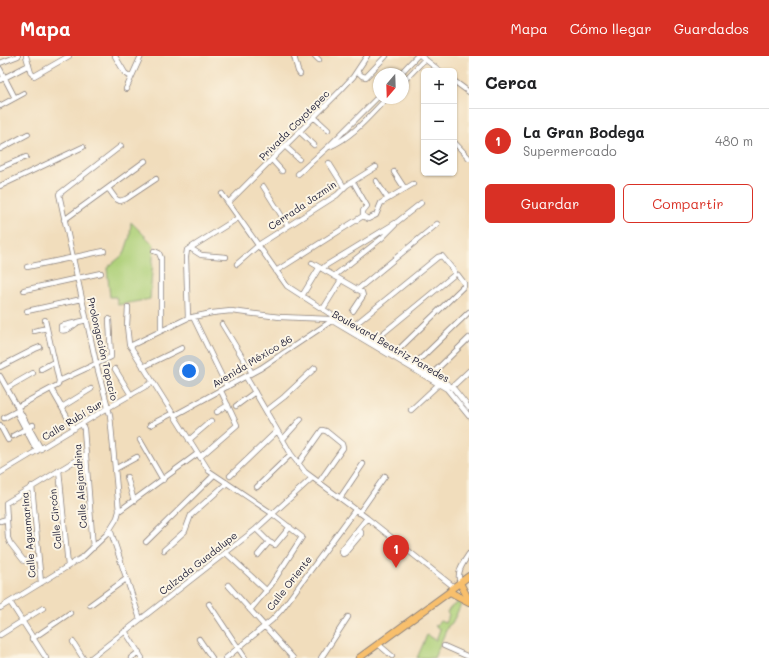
<!DOCTYPE html>
<html lang="es">
<head>
<meta charset="utf-8">
<style>
	:root { --surface:#fff; --page:#f2f2f2; --text:#202124; --muted:#757577; --line:#e0e0e0; --accent:#d93025 }
	body { margin:0; font-family:Mali,sans-serif; background:var(--page); color:var(--text) }
	.controls { position:absolute; right:12px; top:12px; display:grid; overflow:hidden; border-radius:6px; box-shadow:0 1px 3px #0004 }
	.controls button { width:36px; height:36px; display:grid; place-items:center; padding:0; border:0; border-bottom:1px solid var(--line); background:var(--surface); color:var(--text); font:20px sans-serif }
	.compass { position:absolute; left:373px; top:12px; width:36px; height:36px; border-radius:50%; background:var(--surface); box-shadow:0 1px 3px #0004; rotate:199deg }
	.you { position:absolute; left:189px; top:315px; width:14px; height:14px; margin:-10px; border:3px solid #fff; border-radius:50%; background:#1a73e8; box-shadow:0 0 0 6px #1a73e833 }
	.badge { display:grid; place-items:center; width:26px; height:26px; border-radius:50%; background:var(--accent); color:#fff; font-size:13px; font-weight:700 }
	.pin { position:absolute; translate:-50% -33px; filter:drop-shadow(0 1px 2px #0008) }
	.pin::after { content:''; position:absolute; top:21px; width:14px; height:12px; background:inherit; clip-path:polygon(0 0,100% 0,50% 100%) }
	.list { margin:0; padding:0; list-style:none }
	h2 { display:flex; justify-content:space-between; align-items:center; height:52px; margin:0; padding:0 16px; font-size:17px }
	h2 small { font-size:13px; font-weight:400; color:var(--muted) }
	.list li { display:grid; grid-template-columns:26px 1fr auto; gap:12px; align-items:center; box-sizing:border-box; height:64px; padding:0 16px; border-top:1px solid var(--line) }
	.list b { display:block; font-size:15px; white-space:nowrap }
	.list p { margin:0; font-size:13px; white-space:nowrap; color:var(--muted) }
	.list em { font-size:13px; font-style:normal; color:var(--muted) }
	.actions { display:flex; gap:8px; padding:12px 16px }
	.actions a { flex:1; padding:9px 0; border:1px solid var(--accent); border-radius:6px; text-align:center; font-size:14px; color:var(--accent) }
	.actions .main { background:var(--accent); color:#fff }
	.icon { flex:none; width:22px; height:22px; fill:none; stroke:currentColor; stroke-width:2; stroke-linecap:round; stroke-linejoin:round }
	.map { position:relative; flex:none; width:469px; height:602px; overflow:hidden }
	header { display:flex; align-items:center; gap:24px; box-sizing:border-box; height:56px; padding:0 20px; background:var(--accent); color:#fff }
	header strong { font-size:19px }
	nav { display:flex; gap:22px; margin-inline-start:auto; font-size:14px }
	main { display:flex }
	aside { flex:1; background:var(--surface) }
	.map>svg:first-child { display:block }
</style>
</head>
<body>
<header>
<strong>Mapa</strong>
<nav><a>Mapa</a><a>Cómo llegar</a><a>Guardados</a></nav>
</header>
<main>
<div class="map">
<svg width="469" height="602" viewBox="0 0 469 602">
	<rect width="100%" height="100%" fill="#fcf5e5"/>
	<filter id="ink" filterUnits="userSpaceOnUse"><feTurbulence type="fractalNoise" baseFrequency=".025" numOctaves="2"/><feDisplacementMap in="SourceGraphic" scale="8" xChannelSelector="R" yChannelSelector="G"/><feConvolveMatrix kernelMatrix="1 2 1 2 8 2 1 2 1" color-interpolation-filters="sRGB"/></filter>
	<filter id="wash" filterUnits="userSpaceOnUse"><feTurbulence type="fractalNoise" baseFrequency=".012" numOctaves="4" result="noise"/><feDisplacementMap in="SourceGraphic" scale="16" xChannelSelector="R" yChannelSelector="G"/><feGaussianBlur stdDeviation="0.9" result="paint"/><feColorMatrix in="noise" values="0 0 0 0 0 0 0 0 0 0 0 0 0 0 0 0 0 1.4 0 .05"/><feComposite in="paint" operator="in"/></filter>
	<g filter="url(#wash)">
		<rect width="100%" height="100%" fill="#f1ddbc"/>
		<path fill="#aed079" stroke="#68795a" d="M131,166L154,189L150,243L118,249L116,241H110L107,212L124,198L130,180Z
			M458,546L461,549L452,567L448,570L434,602H417L427,579L436,585L440,573L435,570L440,565L445,567L449,559L447,557L450,552Z"/>
	</g>
	<g filter="url(#ink)">
		<g fill="none" stroke-linecap="round" stroke-linejoin="round">
			<g stroke="#8a807c" stroke-width="6">
				<path id="minor" d="M26,0L31,17L34,20L69,0
					M115,0L125,17L131,21
					M294,0L298,15L300,18
					M315,0L319,4
					M421,0L440,15
					M0,7L18,0
					M0,13L15,42
					M357,15L362,20L366,21L386,0
					M400,18L417,0
					M0,24L29,9
					M454,25L469,36
					M403,26L425,3
					M126,33L141,0
					M0,50L24,37
					M314,61L328,74
					M300,76L314,89
					M454,86L469,102
					M285,90L299,103
					M329,91C353,81 369,60 387,42
					M0,93L28,78
					M272,104L282,115
					M329,107L344,131
					M0,112L26,101
					M394,116L405,133
					M298,118L327,92L379,40
					M376,125L388,143
					M355,129L367,150L363,155V160
					M0,130L83,91
					M263,130L288,170
					M108,132L116,143L120,145L126,143L156,123
					M222,138L287,230L335,261L449,329L454,333L469,352
					M228,147L339,36L353,21L367,0
					M363,160L368,163L376,159L381,147L413,128
					M64,164L145,105
					M190,192L201,199L226,201
					M154,195L159,197L161,202V275
					M312,207L362,236L363,240L353,255
					M237,208L260,188L337,139L347,129L376,111
					M27,211L104,195
					M322,213L325,210L397,166L421,147
					M276,215L363,160
					M334,220L382,182L395,169
					M24,234L101,217
					M357,234L437,168
					M302,240L319,212
					M128,251L127,270L129,288L209,415L270,456L302,481L271,529L250,554
					M323,253L341,224
					M27,255L82,243
					M193,261L227,331
					M188,262L186,201L187,194L238,162
					M45,264L59,325
					M77,267C73,270 67,276 61,274V270L87,264
					M222,268L252,317
					M352,271L438,201L442,200L454,215V219L375,284
					M34,275L47,272
					M130,290L188,262L212,257L231,255L280,261L329,263L447,333L469,360
					M396,296L464,230V227L458,219
					M415,308L469,256
					M0,311L35,293L40,291
					M143,311L182,292
					M41,313L54,306
					M115,313L131,339
					M0,320L41,393
					M430,320L469,282
					M246,321L291,398L305,416L367,462L454,531
					M452,331L469,315
					M7,332L33,317
					M53,336L74,373
					M236,350L255,336
					M17,351L58,329L59,325L111,301L109,263
					M62,351L91,333
					M18,353V359L37,395
					M411,354L439,328
					M266,355L284,341L315,312
					M217,356L228,349
					M175,359L261,312L333,264
					M4,362L19,354
					M82,368L84,373L93,492
					M0,369L8,384
					M150,369L173,357
					M13,380L33,369
					M283,383L301,363
					M140,384L163,424
					M189,384L211,365
					M200,401L237,369L221,335
					M298,408L322,374L326,375L342,388L343,392L319,426
					M115,413L137,401
					M59,414L68,510
					M0,417L106,353L153,326
					M230,420L277,375
					M127,421L134,445
					M32,430L41,527
					M257,431L291,398
					M340,442L363,408
					M119,455L197,398
					M359,457L385,420
					M0,465L7,463
					M110,473L140,563
					M256,473L269,486L275,489L290,471
					M358,473L361,476V478L345,497L343,498L341,495L367,462
					M146,486L214,419
					M164,494L185,475L191,459L227,427
					M226,497L267,535
					M258,499L269,486
					M38,503L24,505L10,487L8,482L6,447L86,398
					M460,527C456,516 463,507 469,498
					M228,529L293,602
					M10,546L46,602
					M209,548L245,602
					M90,549L126,523
					M0,552L83,501L107,478L117,462L119,455L110,359L96,307L59,138L121,90
					M125,575L142,602
					M0,579L43,552
					M32,583L70,557
					M199,583L212,602
					M73,586L83,602
					M378,588L392,600
					M444,590L469,601
					M91,602L256,473L312,422
					M131,602L139,596
					M226,602L272,564L282,553L355,454
					M321,602L348,561"/>
			</g>
			<g stroke="#8a807c" stroke-width="8">
				<path id="major" d="M460,527L469,544
					M450,536L469,546
					M359,602L448,537L454,531L469,520"/>
			</g>
			<use href="#minor" stroke="#fff" stroke-width="4.5"/>
			<use href="#major" stroke="#f8bf6c" stroke-width="6"/>
		</g>
	</g>
	<g text-anchor="middle" stroke-width="4" stroke-linejoin="round" paint-order="stroke">
		<g font-size="10" fill="#22223b" stroke="#fcf5e5">
			<text transform="translate(294 69) rotate(-45)" y="4">Privada Coyotepec</text>
			<text transform="translate(302 149) rotate(-34)" y="4">Cerrada Jazmín</text>
			<text transform="translate(391 290) rotate(30)" y="4">Boulevard Beatriz Paredes</text>
			<text transform="translate(103 293) rotate(77)" y="4">Prolongación Topacio</text>
			<text transform="translate(252 305) rotate(-31)" y="4">Avenida México 86</text>
			<text transform="translate(72 364) rotate(-31)" y="4">Calle Rubí Sur</text>
			<text transform="translate(80 430) rotate(-94)" y="4">Calle Alejandrina</text>
			<text transform="translate(55 463) rotate(-95)" y="4">Calle Circón</text>
			<text transform="translate(28 479) rotate(-95)" y="4">Calle Aguamarina</text>
			<text transform="translate(198 507) rotate(-38)" y="4">Calzada Guadalupe</text>
			<text transform="translate(289 527) rotate(-52)" y="4">Calle Oriente</text>
		</g>
	</g>
</svg>
<div class="controls">
<button>+</button>
<button>−</button>
<button><svg class="icon" aria-label="layers" viewBox="0 0 24 24"><path d="M12 4l9 5-9 5-9-5zM3 14l9 5 9-5"/></svg></button>
</div>
<svg class="compass" viewBox="-18 -18 36 36"><path d="M0-13l5 13h-10z" fill="#e53935"/><path d="M0 13l5-13h-10z" fill="#757577"/></svg>
<div class="you"></div>
<div class="pin badge" style="left:396px;top:512px">1</div>
</div>
<aside>
<h2>Cerca<small></small></h2>
<ul class="list">
<li><span class="badge">1</span><div><b>La Gran Bodega</b><p>Supermercado</p></div><em>480 m</em></li>
</ul>
<div class="actions"><a class="main">Guardar</a><a>Compartir</a></div>
</aside>
</main>
</body>
</html>
